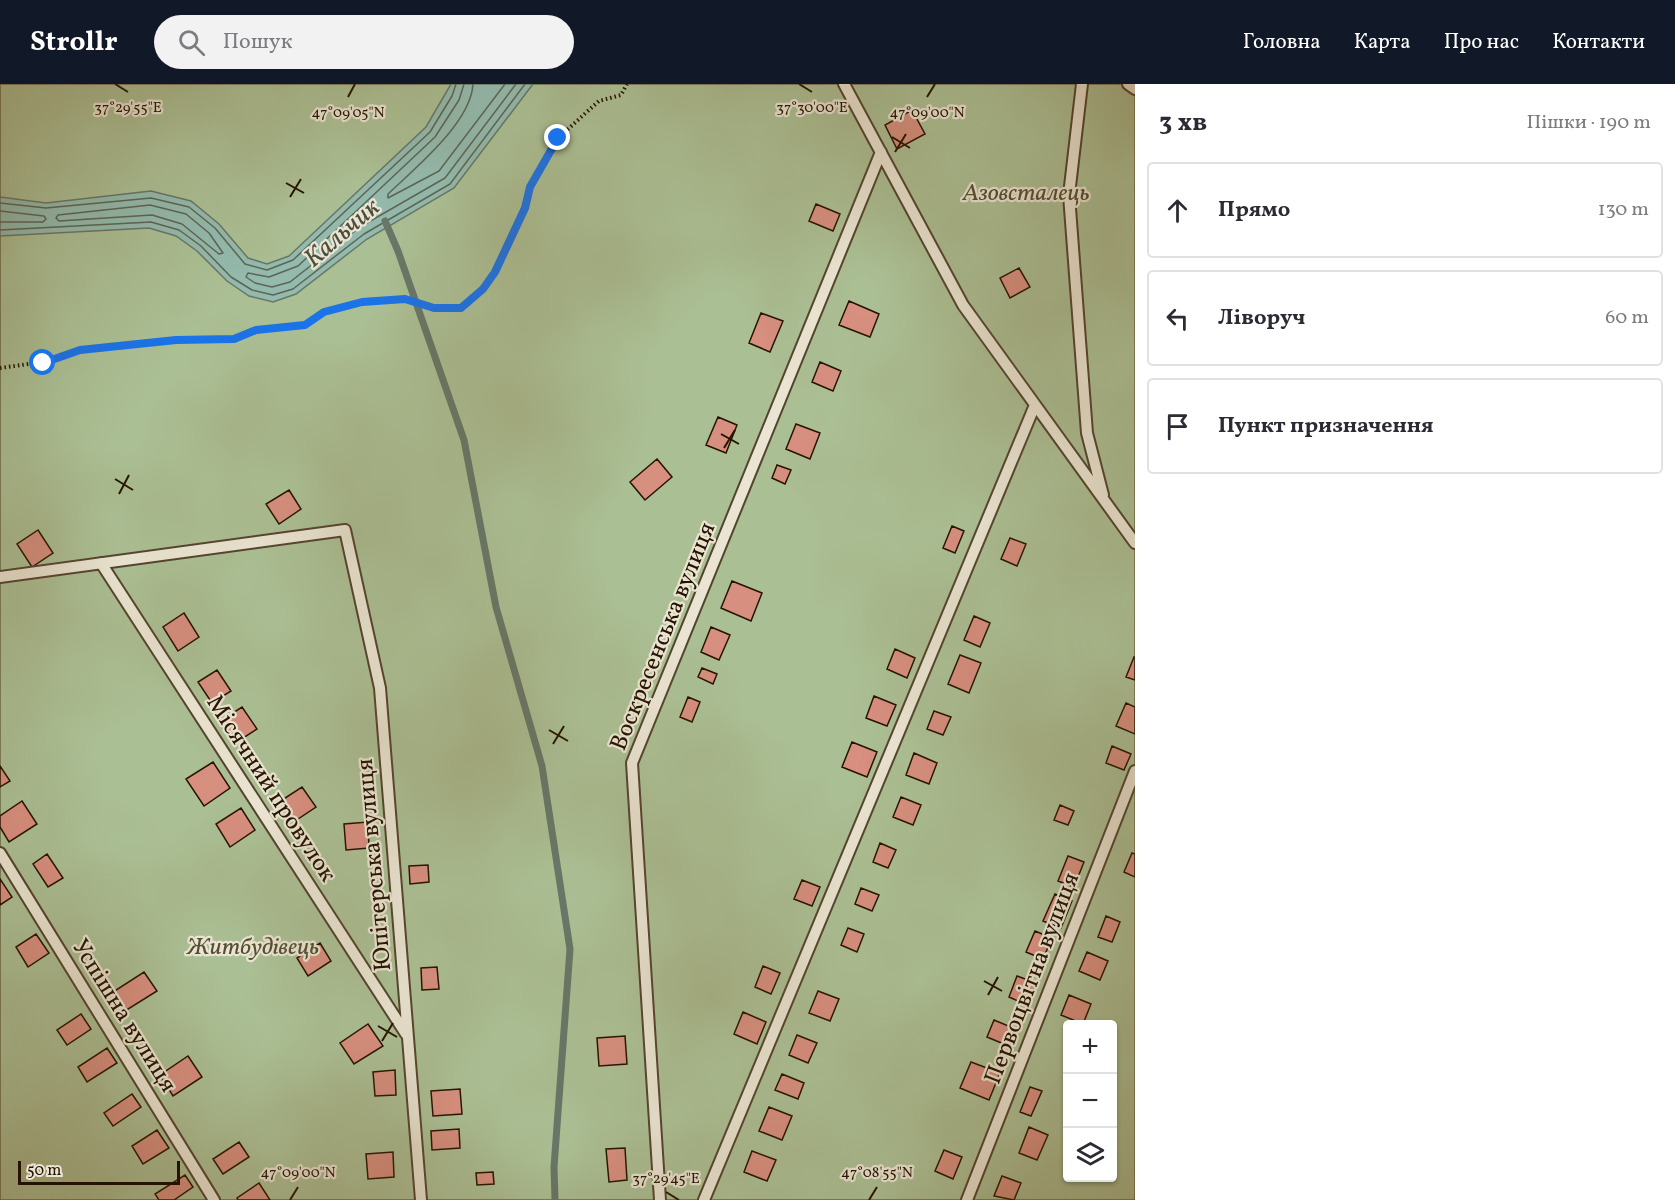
<!DOCTYPE html>
<html lang="uk">
<head>
<meta charset="utf-8">
<style>
	:root { --surface:#fff; --page:#f2f2f3; --text:#2b2b33; --muted:#7c7c81; --line:#e1e1e2; --accent:#111827 }
	body { margin:0; font-family:Vollkorn,serif; background:var(--page); color:var(--text) }
	.controls { position:absolute; right:18px; bottom:18px; display:grid; overflow:hidden; border-radius:6px; box-shadow:0 2px 4px #0004 }
	.controls button { width:54px; height:54px; display:grid; place-items:center; padding:0; border:0; border-bottom:2px solid var(--line); background:var(--surface); color:var(--text); font:30px sans-serif }
	.scale { position:absolute; left:18px; bottom:15px; width:162px; box-sizing:border-box; padding-left:6px; border:3px solid #251300; border-top:0; font-size:16px; line-height:21px; white-space:nowrap; color:#251300; -webkit-text-stroke:4px #eae5d2; paint-order:stroke }
	.stop { position:absolute; width:18px; height:18px; margin:-14px; border:4px solid #1a73e8; border-radius:50%; background:#fff }
	.stop.end { background:#1a73e8; border-color:#fff; box-shadow:0 2px 6px #0008 }
	.list { margin:0; padding:0; list-style:none }
	h2 { display:flex; justify-content:space-between; align-items:center; height:78px; margin:0; padding:0 24px; font-size:26px }
	h2 small { font-size:20px; font-weight:400; color:var(--muted) }
	.list li { display:grid; grid-template-columns:39px 1fr auto; gap:18px; align-items:center; box-sizing:border-box; height:96px; margin:0 12px 12px; padding:0 12px; border:2px solid var(--line); border-radius:6px }
	.list b { display:block; font-size:22px; white-space:nowrap }
	.list em { font-size:20px; font-style:normal; color:var(--muted) }
	.icon { flex:none; width:33px; height:33px; fill:none; stroke:currentColor; stroke-width:2; stroke-linecap:round; stroke-linejoin:round }
	.map { position:relative; flex:none; width:1135px; height:1116px; overflow:hidden }
	header { display:flex; align-items:center; gap:36px; box-sizing:border-box; height:84px; padding:0 30px; background:var(--accent); color:#fff }
	header strong { font-size:28px }
	nav { display:flex; gap:33px; margin-inline-start:auto; font-size:21px }
	.search { width:420px; height:54px; background:var(--page); display:flex; align-items:center; gap:15px; box-sizing:border-box; padding:0 21px; border-radius:33px; color:var(--muted); font-size:22px }
	main { display:flex }
	aside { flex:1; background:var(--surface) }
	.map>svg:first-child { display:block }
</style>
</head>
<body>
<header>
<strong>Strollr</strong>
<div class="search"><svg class="icon" aria-label="search" viewBox="0 0 24 24"><circle cx="10" cy="10" r="6"/><path d="M15 15l6 6"/></svg>Пошук</div>
<nav><a>Головна</a><a>Карта</a><a>Про нас</a><a>Контакти</a></nav>
</header>
<main>
<div class="map">
<svg width="1135" height="1116" viewBox="0 0 1135 1116">
	<rect width="100%" height="100%" fill="#dfd7b9"/>
	<filter id="stains"><feTurbulence type="fractalNoise" baseFrequency=".00333" numOctaves="4"/><feColorMatrix values="0 0 0 0 .2 0 0 0 0 .09 0 0 0 0 .02 0 0 0 .5 -.17"/></filter>
	<radialGradient id="worn" r=".72"><stop offset=".6" stop-color="#630" stop-opacity="0"/><stop offset="1" stop-color="#630" stop-opacity=".3"/></radialGradient>
	<path fill="#abbf94" stroke="#68694a" stroke-width="1.5" fill-rule="evenodd" d="M0,0H1135V1116H0ZM1068,940H1112V1094H1068Z"/>
	<path fill="#93baad" stroke="#677768" stroke-width="1.5" d="M451,0H533L454,104L367,155L296,210L273,218L249,212L227,197L197,167L176,152L149,144L0,152V113L46,119L151,107L191,117L219,140L248,174L267,180L289,172L426,43Z"/>
	<g fill="none" stroke-linecap="round" stroke-linejoin="round">
		<path stroke="#5c6656" stroke-width="1.5" d="M464,0L459,16L435,53L298,182L269,193L248,189L246,193L255,199L272,203L290,198L360,143L445,94L516,0
			M473,0C471,39 414,85 388,110V114L439,87L505,0
			M0,119L46,124L151,114L189,123L215,144L245,180L267,186L293,176L430,48L452,12L456,0
			M150,121L186,130L209,149L223,169L219,170L182,140L152,131L59,137L56,134L58,131Z
			M0,127L44,132L46,135L43,138H0
			M0,146L151,138L179,146L201,162L231,193L252,206L273,211L293,205L364,150L450,100L525,0"/>
		<path stroke="#677768" stroke-width="7" d="M385,137L398,167L464,356L496,523L542,682L570,865L554,1083L555,1116"/>
	</g>
	<path fill="#d78f7f" stroke="#251300" stroke-width="1.5" d="M912,26L925,50L897,65L885,41Z
		M816,120L840,130L833,147L809,137Z
		M1019,184L1030,203L1010,214L1000,194Z
		M849,217L879,230L870,253L839,241Z
		M761,229L783,237L770,268L749,259Z
		M820,278L841,287L833,307L812,298Z
		M718,333L737,341L726,369L706,361Z
		M796,340L820,349L810,375L786,365Z
		M657,375L672,393L645,416L630,398Z
		M777,381L791,386L785,400L772,394Z
		M289,406L301,425L279,440L266,420Z
		M952,442L964,447L955,469L943,464Z
		M38,446L53,469L32,483L17,460Z
		M1010,454L1026,460L1017,482L1001,475Z
		M732,497L762,509L751,537L721,524Z
		M184,529L199,553L178,567L163,543Z
		M974,532L990,539L980,563L964,556Z
		M711,543L730,551L719,576L701,568Z
		M895,565L915,574L907,594L887,585Z
		M960,571L981,579L969,609L948,600Z
		M1134,573L1135,574V596L1126,593Z
		M702,584L717,590L713,600L698,593Z
		M217,586L231,607L212,619L198,598Z
		M874,612L896,621L887,642L866,634Z
		M688,613L700,618L692,638L680,633Z
		M1126,619L1135,623V650L1116,642Z
		M242,623L257,645L234,660L219,638Z
		M934,627L951,633L943,651L927,645Z
		M852,658L877,668L867,693L842,683Z
		M1112,662L1131,670L1124,686L1106,679Z
		M914,669L937,679L929,700L906,691Z
		M213,678L230,704L204,722L186,695Z
		M0,682L10,697L0,703Z
		M302,703L316,723L295,737L282,716Z
		M901,713L921,721L913,741L893,733Z
		M22,717L37,740L9,758L0,743V732Z
		M1060,721L1074,727L1068,741L1054,736Z
		M241,724L255,746L230,763L216,740Z
		M368,738L369,764L346,766L344,740Z
		M880,759L896,766L888,784L873,778Z
		M1132,769L1135,770V793L1124,788Z
		M47,770L63,794L48,803L33,780Z
		M1068,772L1084,778L1074,803L1058,797Z
		M428,781L429,798L410,800L409,782Z
		M0,795L12,813L0,821Z
		M802,796L820,803L812,822L794,815Z
		M861,804L879,811L872,827L855,820Z
		M1055,810L1072,817L1061,844L1043,837Z
		M1106,832L1120,838L1112,858L1098,853Z
		M848,844L864,850L857,868L841,861Z
		M1035,847L1052,854L1043,875L1026,868Z
		M36,850L49,869L28,883L16,863Z
		M320,859L331,877L308,892L297,874Z
		M1087,868L1108,877L1100,896L1079,887Z
		M763,882L780,889L771,910L755,903Z
		M437,883L439,905L422,906L421,884Z
		M144,888L157,907L125,927L113,908Z
		M1017,892L1036,899L1027,921L1009,913Z
		M818,907L839,915L830,937L809,929Z
		M1069,911L1091,920L1083,940L1061,931Z
		M743,928L766,938L757,960L734,950Z
		M81,930L91,945L67,961L57,946Z
		M994,936L1018,946L1011,963L987,953Z
		M368,940L383,962L354,980L340,959Z
		M797,951L817,959L808,979L789,971Z
		M625,952L627,980L599,982L597,954Z
		M107,964L117,979L87,998L78,983Z
		M188,972L202,993L173,1012L160,991Z
		M971,978L1000,989L989,1016L960,1004Z
		M395,986L396,1011L375,1012L373,988Z
		M782,990L804,999L798,1015L775,1006Z
		M1030,1003L1042,1007L1031,1032L1020,1028Z
		M460,1005L462,1030L433,1032L431,1007Z
		M132,1010L141,1023L113,1042L104,1029Z
		M769,1023L792,1032L782,1056L759,1047Z
		M1029,1043L1048,1051L1037,1076L1019,1069Z
		M459,1045L460,1064L432,1066L431,1047Z
		M157,1046L169,1064L143,1080L132,1062Z
		M239,1058L249,1073L223,1090L213,1075Z
		M625,1064L627,1096L609,1098L606,1065Z
		M944,1066L962,1073L953,1095L935,1087Z
		M752,1067L776,1076L767,1097L744,1088Z
		M393,1068L394,1093L368,1095L366,1070Z
		M493,1088L494,1100L477,1101L476,1089Z
		M185,1091L193,1103L174,1116H159L155,1110Z
		M1002,1092L1021,1099L1014,1116L994,1112Z
		M259,1099L270,1116H238L237,1114Z"/>
	<g fill="none" stroke-linecap="round" stroke-linejoin="round">
		<g stroke="#54442e" stroke-width="14">
			<path id="lane" d="M844,0L963,221L1135,459
				M1082,0L1069,111L1087,349L1103,411
				M1128,0L1135,5
				M101,479L406,950
				M0,493L345,446L380,604L421,1116
				M0,769L214,1116
				M660,1116L632,679L881,68
				M704,1116L1035,321
				M967,1116L1135,687"/>
		</g>
		<path stroke="#251300" stroke-width="4" stroke-dasharray="1.5 3" stroke-linecap="butt" d="M0,284L43,278L80,266L176,256L234,255L256,246L305,241L324,228L362,218L405,215L434,224H461L483,205L495,188L525,124L530,103L558,54L599,17L621,11L627,0"/>
		<use href="#lane" stroke="#eae5d2" stroke-width="10"/>
	</g>
	<g fill="none" stroke-linecap="round" stroke-linejoin="round">
		<path stroke="#1a73e8" stroke-width="8" d="M43,279L80,266L176,256L234,255L256,246L305,241L324,228L362,218L405,215L434,224H461L483,205L495,188L525,124L530,103L558,54"/>
	</g>
	<path fill="none" stroke="#251300" stroke-width="2" d="M115,0L128,8M799,0L812,8M348,13L355,0M927,13L935,0M892,53L910,64M895,68L906,50M286,99L304,109M290,113L301,95M721,350L739,360M724,364L735,346M115,395L133,406M119,410L129,391M549,646L568,657M553,660L564,642M984,897L1002,907M988,911L998,893M378,942L397,953M382,957L393,939M666,1108L679,1116M290,1116L298,1103M869,1116L877,1103"/>
	<g text-anchor="middle" stroke-width="4.5" stroke-linejoin="round" paint-order="stroke">
		<g font-size="24" font-style="italic" fill="#544f34" stroke="#eae5d2">
			<text x="1026" y="116">Азовсталець</text>
			<text x="253" y="870">Житбудівець</text>
		</g>
		<g font-size="24" fill="#251300" stroke="#eae5d2">
			<text transform="translate(662 552) rotate(-68)" y="8">Воскресенська вулиця</text>
			<text transform="translate(272 704) rotate(57)" y="8">Місячний провулок</text>
			<text transform="translate(373 781) rotate(-95)" y="8">Юпітерська вулиця</text>
			<text transform="translate(1031 894) rotate(-69)" y="8">Первоцвітна вулиця</text>
			<text transform="translate(125 931) rotate(58)" y="8">Успішна вулиця</text>
		</g>
		<g font-size="26" font-style="italic" fill="#4c4d3d" stroke="#eae5d2">
			<text transform="translate(341 148) rotate(-41)" y="9">Кальчик</text>
		</g>
	</g>
	<g font-size="15" text-anchor="middle" fill="#251300" stroke="#eae5d2" stroke-width="4.5" stroke-linejoin="round" paint-order="stroke">
		<text x="128" y="28">37°29'55"E</text>
		<text x="812" y="28">37°30'00"E</text>
		<text x="927" y="33">47°09'00"N</text>
		<text x="348" y="33">47°09'05"N</text>
		<text x="298" y="1093">47°09'00"N</text>
		<text x="877" y="1093">47°08'55"N</text>
		<text x="666" y="1099">37°29'45"E</text>
	</g>
	<rect width="100%" height="100%" filter="url(#stains)"/>
	<rect width="100%" height="100%" fill="url(#worn)"/>
</svg>
<div class="controls">
<button>+</button>
<button>−</button>
<button><svg class="icon" aria-label="layers" viewBox="0 0 24 24"><path d="M12 4l9 5-9 5-9-5zM3 14l9 5 9-5"/></svg></button>
</div>
<div class="scale">50 m</div>
<div class="stop" style="left:43px;top:279px"></div>
<div class="stop end" style="left:558px;top:54px"></div>
</div>
<aside>
<h2>3 хв<small>Пішки · 190 m</small></h2>
<ul class="list">
<li><svg class="icon" aria-label="ahead" viewBox="0 0 24 24"><path d="M12 20V5M6 11l6-6 6 6"/></svg><div><b>Прямо</b></div><em>130 m</em></li>
<li><svg class="icon" aria-label="left" viewBox="0 0 24 24"><path d="M17 20v-9H6M10 6l-5 5 5 5"/></svg><div><b>Ліворуч</b></div><em>60 m</em></li>
<li><svg class="icon" aria-label="arrive" viewBox="0 0 24 24"><path d="M6 21V4h12l-3 4 3 4H6"/></svg><div><b>Пункт призначення</b></div></li>
</ul>
</aside>
</main>
</body>
</html>
